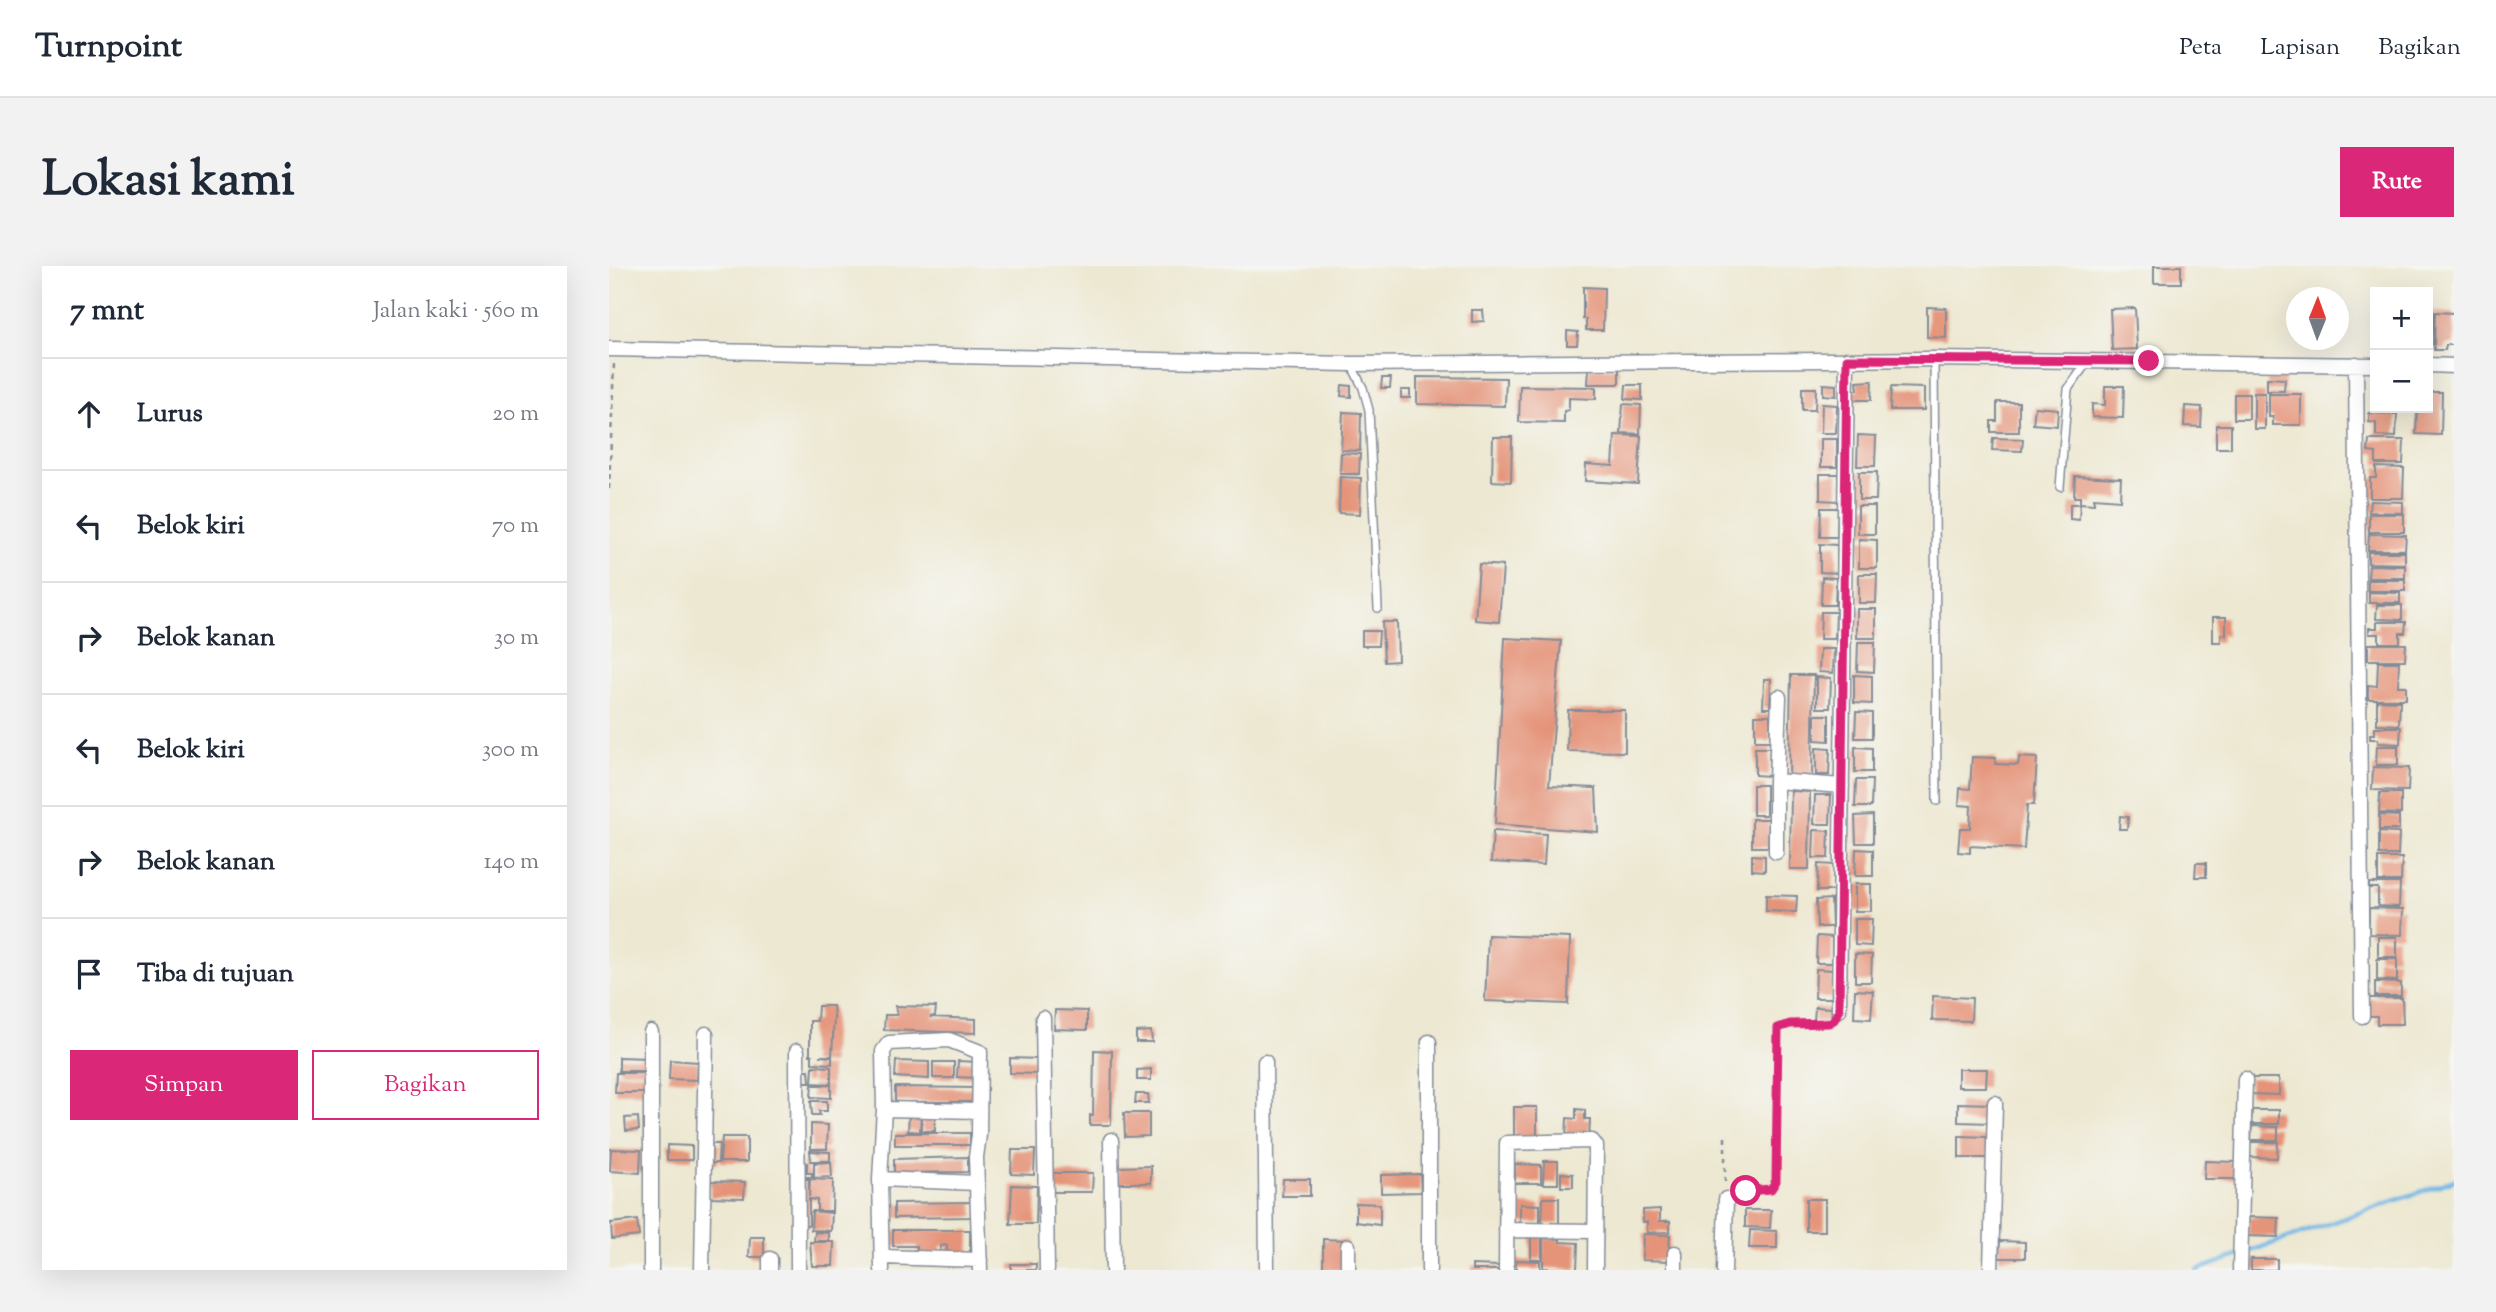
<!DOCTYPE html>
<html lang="id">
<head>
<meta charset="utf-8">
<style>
	:root { --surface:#fff; --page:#f2f2f3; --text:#1f2937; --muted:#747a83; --line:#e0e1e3; --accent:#db2777 }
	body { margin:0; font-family:"Sorts Mill Goudy",serif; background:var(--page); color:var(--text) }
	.controls { position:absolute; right:21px; top:21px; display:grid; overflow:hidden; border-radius:0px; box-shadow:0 7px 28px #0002 }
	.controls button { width:63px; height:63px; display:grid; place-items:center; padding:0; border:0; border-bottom:2px solid var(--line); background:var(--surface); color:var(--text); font:35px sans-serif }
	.compass { position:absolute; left:1677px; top:21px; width:63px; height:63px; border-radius:50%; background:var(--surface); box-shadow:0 7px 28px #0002; rotate:1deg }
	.stop { position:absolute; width:21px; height:21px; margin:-16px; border:5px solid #db2777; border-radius:50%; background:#fff }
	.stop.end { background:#db2777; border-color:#fff; box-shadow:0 2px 7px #0008 }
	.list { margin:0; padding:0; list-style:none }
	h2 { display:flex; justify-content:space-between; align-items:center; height:91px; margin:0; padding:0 28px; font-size:30px }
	h2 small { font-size:23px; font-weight:400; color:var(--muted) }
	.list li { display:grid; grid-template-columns:46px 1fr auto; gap:21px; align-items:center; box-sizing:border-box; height:112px; padding:0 28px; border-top:2px solid var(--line) }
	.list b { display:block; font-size:26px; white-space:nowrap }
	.list em { font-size:23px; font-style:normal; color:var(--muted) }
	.actions { display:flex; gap:14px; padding:21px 28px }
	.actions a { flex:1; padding:16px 0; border:2px solid var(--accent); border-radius:0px; text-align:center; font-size:24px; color:var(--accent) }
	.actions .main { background:var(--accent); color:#fff }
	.icon { flex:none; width:38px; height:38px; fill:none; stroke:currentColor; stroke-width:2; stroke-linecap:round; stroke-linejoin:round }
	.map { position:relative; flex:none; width:1845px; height:1004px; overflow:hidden; border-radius:0px }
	header { display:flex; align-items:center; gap:42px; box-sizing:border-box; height:98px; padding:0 35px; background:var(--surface); border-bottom:2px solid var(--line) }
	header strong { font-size:33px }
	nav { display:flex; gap:38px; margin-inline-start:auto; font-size:24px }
	.intro { display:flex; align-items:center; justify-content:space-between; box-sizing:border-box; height:168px; padding:0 42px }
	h1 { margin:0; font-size:49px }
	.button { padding:18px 32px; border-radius:0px; background:var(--accent); color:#fff; font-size:24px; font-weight:700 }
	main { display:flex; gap:42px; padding:0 42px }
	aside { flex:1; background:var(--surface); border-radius:0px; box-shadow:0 7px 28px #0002 }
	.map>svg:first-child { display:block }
</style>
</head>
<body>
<header>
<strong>Turnpoint</strong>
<nav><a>Peta</a><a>Lapisan</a><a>Bagikan</a></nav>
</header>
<div class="intro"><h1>Lokasi kami</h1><a class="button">Rute</a></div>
<main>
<aside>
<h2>7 mnt<small>Jalan kaki · 560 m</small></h2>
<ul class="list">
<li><svg class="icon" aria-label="ahead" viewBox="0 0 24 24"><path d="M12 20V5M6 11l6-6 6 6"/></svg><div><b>Lurus</b></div><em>20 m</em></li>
<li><svg class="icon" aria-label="left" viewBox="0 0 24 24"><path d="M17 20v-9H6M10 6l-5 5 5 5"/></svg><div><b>Belok kiri</b></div><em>70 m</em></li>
<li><svg class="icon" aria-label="right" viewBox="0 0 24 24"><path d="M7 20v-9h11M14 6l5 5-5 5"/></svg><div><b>Belok kanan</b></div><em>30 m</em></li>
<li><svg class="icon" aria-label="left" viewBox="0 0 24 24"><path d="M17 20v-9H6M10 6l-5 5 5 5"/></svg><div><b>Belok kiri</b></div><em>300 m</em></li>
<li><svg class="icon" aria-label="right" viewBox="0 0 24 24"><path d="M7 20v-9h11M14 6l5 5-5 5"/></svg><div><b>Belok kanan</b></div><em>140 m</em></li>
<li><svg class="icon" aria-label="arrive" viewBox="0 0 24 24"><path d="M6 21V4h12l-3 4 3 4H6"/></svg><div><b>Tiba di tujuan</b></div></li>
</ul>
<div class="actions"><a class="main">Simpan</a><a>Bagikan</a></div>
</aside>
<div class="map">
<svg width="1845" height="1004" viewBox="0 0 1845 1004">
	<rect width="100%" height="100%" fill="#f6f6f2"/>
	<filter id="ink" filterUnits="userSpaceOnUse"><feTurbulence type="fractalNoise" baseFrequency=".0143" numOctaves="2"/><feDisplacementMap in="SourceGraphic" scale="14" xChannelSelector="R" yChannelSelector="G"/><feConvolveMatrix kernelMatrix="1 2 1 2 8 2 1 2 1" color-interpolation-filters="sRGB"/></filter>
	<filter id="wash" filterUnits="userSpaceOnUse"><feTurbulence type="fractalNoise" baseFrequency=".00686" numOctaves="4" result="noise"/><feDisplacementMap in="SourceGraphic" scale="28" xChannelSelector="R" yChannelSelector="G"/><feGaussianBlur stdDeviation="1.57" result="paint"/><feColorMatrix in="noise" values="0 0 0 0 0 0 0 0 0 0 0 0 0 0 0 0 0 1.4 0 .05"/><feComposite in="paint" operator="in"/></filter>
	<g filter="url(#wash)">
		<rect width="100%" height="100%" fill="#ede8d1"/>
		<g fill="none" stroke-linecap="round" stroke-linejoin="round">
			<path stroke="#6eb7e6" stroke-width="4.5" d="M1588,1004L1845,914"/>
		</g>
		<g id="blocks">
			<path fill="#e5947a" d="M1545,0H1572V17H1545Z
				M974,21L995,22L994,64H977V53H974Z
				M1318,41L1337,42V72L1318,71Z
				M1526,42L1528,83L1503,84L1501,43Z
				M1819,43H1824V78H1819Z
				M863,44H874L875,55L863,56Z
				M1826,46L1845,47V79H1837L1836,84H1825Z
				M958,65L969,66L968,79H958Z
				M980,102H1010V118H979Z
				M808,111L897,112L896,140L808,138Z
				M773,112H782L781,122H772Z
				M1658,112L1676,113L1675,125H1658Z
				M1263,115L1262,134H1243V124H1249L1248,116Z
				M1214,118L1227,119V130L1214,129Z
				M733,119L742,120V131L732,130Z
				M1017,119H1033V134L1016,133Z
				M911,120L987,121V133L960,132V144L955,145V157L910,156Z
				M1496,120H1515L1514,152L1483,151V138L1496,139Z
				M1282,121L1315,122V144H1281Z
				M1193,122H1207L1206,144H1193Z
				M792,124H801V132H792Z
				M1819,126H1833L1832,169L1807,168L1808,142H1819Z
				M1645,127H1656V163H1645Z
				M1625,128H1640V153H1625Z
				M1660,128H1692V159H1664V151H1660Z
				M1388,136H1410V166H1382V155H1388Z
				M1014,138L1032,139L1031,168L1012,167Z
				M1213,138L1228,139L1227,167H1212Z
				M1576,140L1593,141L1592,161L1575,160Z
				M1426,141L1449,143L1448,160L1424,158Z
				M1764,142H1801V145H1764Z
				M734,146L752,147L751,185L732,184Z
				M1760,147L1788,148L1787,171L1767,170V157L1760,156Z
				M1607,159H1622V182H1607Z
				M1006,169L1032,170L1029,218L976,215L977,198L1004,200Z
				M1249,169L1267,170L1266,200H1248Z
				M884,171H903L902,216L883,215Z
				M1384,172L1414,173L1413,185L1383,184Z
				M1212,173H1228V201H1212Z
				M1760,174H1795L1794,198H1767V187L1759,186Z
				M732,187L751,188L750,208H731Z
				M1767,201L1795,202L1794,232H1761V212H1767Z
				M1250,206H1268L1267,234H1250Z
				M1211,208H1229V235L1211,234Z
				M1466,210L1512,212L1511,234L1485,232V238L1471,237V231H1465Z
				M731,211L752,212L751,248L730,247Z
				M1761,235L1794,236V247L1760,246Z
				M1461,238H1471L1470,254L1461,253Z
				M1249,240H1266V268H1249Z
				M1212,242H1229L1228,271H1211Z
				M1760,248H1795V266H1760Z
				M1760,268L1797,269L1796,284H1759Z
				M1250,273L1268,274V302H1250Z
				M1211,278L1228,279V307L1211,306Z
				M1759,286H1796V298L1759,297Z
				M870,298L894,300L890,356L866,354Z
				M1760,299L1796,300V312H1759Z
				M1250,308H1268L1267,337H1250Z
				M1213,311L1227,312L1226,339H1212Z
				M1759,314H1796V325H1759Z
				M1760,326L1791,327V337H1760Z
				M1768,339H1793V354L1767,353Z
				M1248,343H1267V372H1248Z
				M1212,346H1227L1226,373H1211Z
				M1604,351H1617V369L1612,368V376H1604Z
				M773,356H788L789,395L775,396Z
				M1768,356H1797L1796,367H1791V377H1770V368H1760V362H1768Z
				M753,365H770L769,380H753Z
				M896,372L952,375L940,520L987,522L989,566L886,558Z
				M1249,376H1266L1265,406L1248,405Z
				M1759,378H1797L1796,394H1759Z
				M1211,383H1225L1224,407L1210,406Z
				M1769,396H1790L1789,420H1797V433H1759V419L1768,420Z
				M1182,409H1205L1203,512H1180Z
				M1245,409L1263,410V438L1245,437Z
				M1208,411L1222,412L1221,442H1208Z
				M1155,413H1162L1161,442H1154Z
				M1768,434L1791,435L1790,459L1768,458Z
				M959,444H1016V486L958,485Z
				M1247,446L1263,447V472H1246Z
				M1146,449H1161V475H1146Z
				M1206,449H1220V475L1206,474Z
				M1766,461H1792L1791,478L1769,477V473H1761V468H1766Z
				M1768,480H1789V499H1767Z
				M1246,481L1263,482V506H1246Z
				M1146,482H1161L1160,510L1146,509Z
				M1207,482L1221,483L1220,509H1207Z
				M1363,491L1387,492L1386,498L1409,499L1410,491L1428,492L1425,539H1418L1415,583L1361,580V587L1349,586L1351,562H1361L1362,540L1350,539L1351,522L1361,523Z
				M1764,501L1800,502L1799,525L1763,524Z
				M1247,514H1263L1262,541H1246Z
				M1144,519H1157V549H1144Z
				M1182,525L1201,526L1200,603H1181Z
				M1771,527H1792V548L1770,547Z
				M1206,529H1222L1221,558H1205Z
				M1264,549V577H1247L1246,550Z
				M1770,549L1790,550V564H1770Z
				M1511,550L1519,551L1518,563H1510Z
				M1143,553H1160L1159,581H1143Z
				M1205,564L1220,565L1219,592H1204Z
				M884,565L937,568L935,599L882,596Z
				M1770,566L1790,567L1789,589H1770Z
				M1247,583L1264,584V610H1246Z
				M1143,589L1156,590V605L1143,604Z
				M1769,592H1793L1792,615H1769Z
				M1587,597H1597V611H1586Z
				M1209,598L1225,599L1224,625H1208Z
				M1760,617H1791L1790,641L1769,640V622H1760Z
				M1246,618H1262V645H1246Z
				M1157,629L1188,630L1187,646L1157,645Z
				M1222,633L1223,661H1208L1207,634Z
				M1760,642L1794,643L1793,669L1760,668Z
				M1246,653H1263L1262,680L1246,679Z
				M879,669L961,672L959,738L876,735Z
				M1208,670L1223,671V697H1207Z
				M1769,671H1788V691H1769Z
				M1246,688L1263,689L1262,716H1246Z
				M1768,693H1788V715L1768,714Z
				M1207,703L1224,704V732H1206Z
				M1766,716L1792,717V730H1766Z
				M1246,724L1264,725L1262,753L1245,752Z
				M1324,730L1363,732L1362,755L1323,754Z
				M1758,732H1793L1794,758H1768V750H1758Z
				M209,740H224L225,750L223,790H210L223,791V798L203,797V789H201V755H208Z
				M286,740L327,741L326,750L321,751L367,753V767L275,764L276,749H288Z
				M1206,741L1223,742L1222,756L1205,755Z
				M446,744L478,745V764L445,763Z
				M542,765L543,776H527V766Z
				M485,784L503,785L502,859H481V849H484Z
				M10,791L38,792V805H10Z
				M401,792L430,793L429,808L401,807Z
				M61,794L89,796L88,814L60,813Z
				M287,795L320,796V813L286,811Z
				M349,795L368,796L367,812L348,811Z
				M324,796H345V812H324Z
				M204,800L222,801V818L203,817Z
				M542,803V814H528V804Z
				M1349,803H1378L1377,821H1349Z
				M195,804H200L201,816H195Z
				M7,807H37V827H6Z
				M1640,812H1670V829L1640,828Z
				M203,819H222V832L202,831Z
				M286,821L367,822V836H286Z
				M527,828H539L540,837H526Z
				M202,835H218V845H210L211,849H203Z
				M1349,837L1382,838V857L1349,856Z
				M905,841H928V872H905Z
				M967,843L976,844V853H981L980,873L957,872L958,852L967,853Z
				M1643,844H1670V858H1642Z
				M300,847H312L311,866L299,865Z
				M313,847H326V865H313Z
				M515,847H540V870L516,871Z
				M29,851L30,864L17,865L16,852Z
				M202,858L219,859L218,883H202Z
				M1643,860L1669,861V874H1642Z
				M286,867H361V879H286Z
				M1350,870L1380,871L1379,892H1350Z
				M113,871H138V896H111Z
				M1641,876H1669L1668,892L1641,891Z
				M102,878H110L109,897H101Z
				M58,879L83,880V894H58Z
				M2,883L32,884L31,907L1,905Z
				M403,884H426L425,909L402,908Z
				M201,885L221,886V895H202Z
				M359,891V906L285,907V893Z
				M935,895H949V918H934Z
				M1596,895L1628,896L1627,913H1595Z
				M220,896H222L223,911L205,912V897Z
				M194,897H198V907H203V911H194Z
				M906,898L932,899V917H906Z
				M542,900V917H509V901Z
				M442,907H484L483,926H442Z
				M952,907L964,908V921H952Z
				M811,908L812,926L772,927V909Z
				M194,913H200V931L201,913L224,914L223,945H208V934L200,933V959H194Z
				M674,913H701V930H673Z
				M101,915L136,916L135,932L101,931Z
				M403,919L428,920L427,958H401Z
				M934,932H950V958H933Z
				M1197,933H1216V965H1197Z
				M364,936L365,951L285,952V937Z
				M747,937L771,938V959L747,956Z
				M911,938L931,939V957H911Z
				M1051,943V955H1061V966L1038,967V956H1034V944Z
				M1136,944H1162L1161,962L1136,961Z
				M203,945L223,947L222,965L202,964Z
				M1640,951L1670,952L1669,971L1639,970Z
				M28,954L30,970L3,973L2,957Z
				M284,964H361V989H338V979L332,980L331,989H308V980H284Z
				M1141,964L1168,965V982H1140Z
				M206,966L220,967V975H205Z
				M1034,968L1061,969L1059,995L1033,994Z
				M922,969H933V993H922Z
				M141,971H155V991H140Z
				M934,972L951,973V976L969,977L968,1003L934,1002Z
				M714,973L738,974V1004H714Z
				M1391,975L1416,976V992H1390Z
				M201,976H225L224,1000H203Z
				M1642,993H1668V1004H1642Z
				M907,994L931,995V1004H907Z
				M402,998H427V1004H402Z
				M863,999L890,1000V1004H863Z"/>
		</g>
	</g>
	<g filter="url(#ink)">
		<use href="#blocks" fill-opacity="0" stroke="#848c98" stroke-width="2"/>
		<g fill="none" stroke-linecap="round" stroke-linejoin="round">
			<g stroke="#848c98" stroke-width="10">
				<path id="service" d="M1325,93L1328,535
					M742,98L754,122L760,144L769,342
					M1451,221L1459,123L1479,95"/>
			</g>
			<g stroke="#848c98" stroke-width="17">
				<path id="minor" d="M0,83L742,98L1325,93L1766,99
					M1747,98L1753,750
					M1819,99L1845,100
					M1170,431L1167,515L1233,520
					M1167,586V515
					M1230,744L1238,93
					M434,752L438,1004
					M42,766V1004
					M188,785L189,1004
					M656,796L658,1004
					M275,843L370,845
					M502,874L504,1004
					M271,913L368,917
					M897,964L986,965
					M739,980V1004
					M273,991L371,994
					M161,993V1004
					M93,1004L97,768
					M273,1004L271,913L275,843L274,785L280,777L340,774L371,786L370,869L367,891L371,1004
					M820,1004V776
					M897,1004L898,877L983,875L987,880L986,1004
					M1066,1004V987
					M1115,1004L1117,933
					M1382,1004L1386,837
					M1631,1004L1636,813"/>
			</g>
			<path stroke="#848c98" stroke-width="2.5" stroke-dasharray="5 5" stroke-linecap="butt" d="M0,223L5,97
				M1116,871V918
				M1128,927L1162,923L1167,915L1169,762L1181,758L1223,755"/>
			<use href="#service" stroke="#fff" stroke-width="7"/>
			<use href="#minor" stroke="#fff" stroke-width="14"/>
		</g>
	</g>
	<g fill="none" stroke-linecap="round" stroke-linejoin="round" filter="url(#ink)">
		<path stroke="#db2777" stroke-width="9" d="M1137,925L1162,923L1167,915L1169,762L1181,758L1220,757L1225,754L1230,744L1238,93L1540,95"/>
	</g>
</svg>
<div class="controls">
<button>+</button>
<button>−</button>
</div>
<svg class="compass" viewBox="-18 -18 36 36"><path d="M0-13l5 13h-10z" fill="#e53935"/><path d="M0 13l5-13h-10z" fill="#747a83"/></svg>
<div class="stop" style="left:1137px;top:925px"></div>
<div class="stop end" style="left:1540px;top:95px"></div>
</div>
</main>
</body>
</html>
